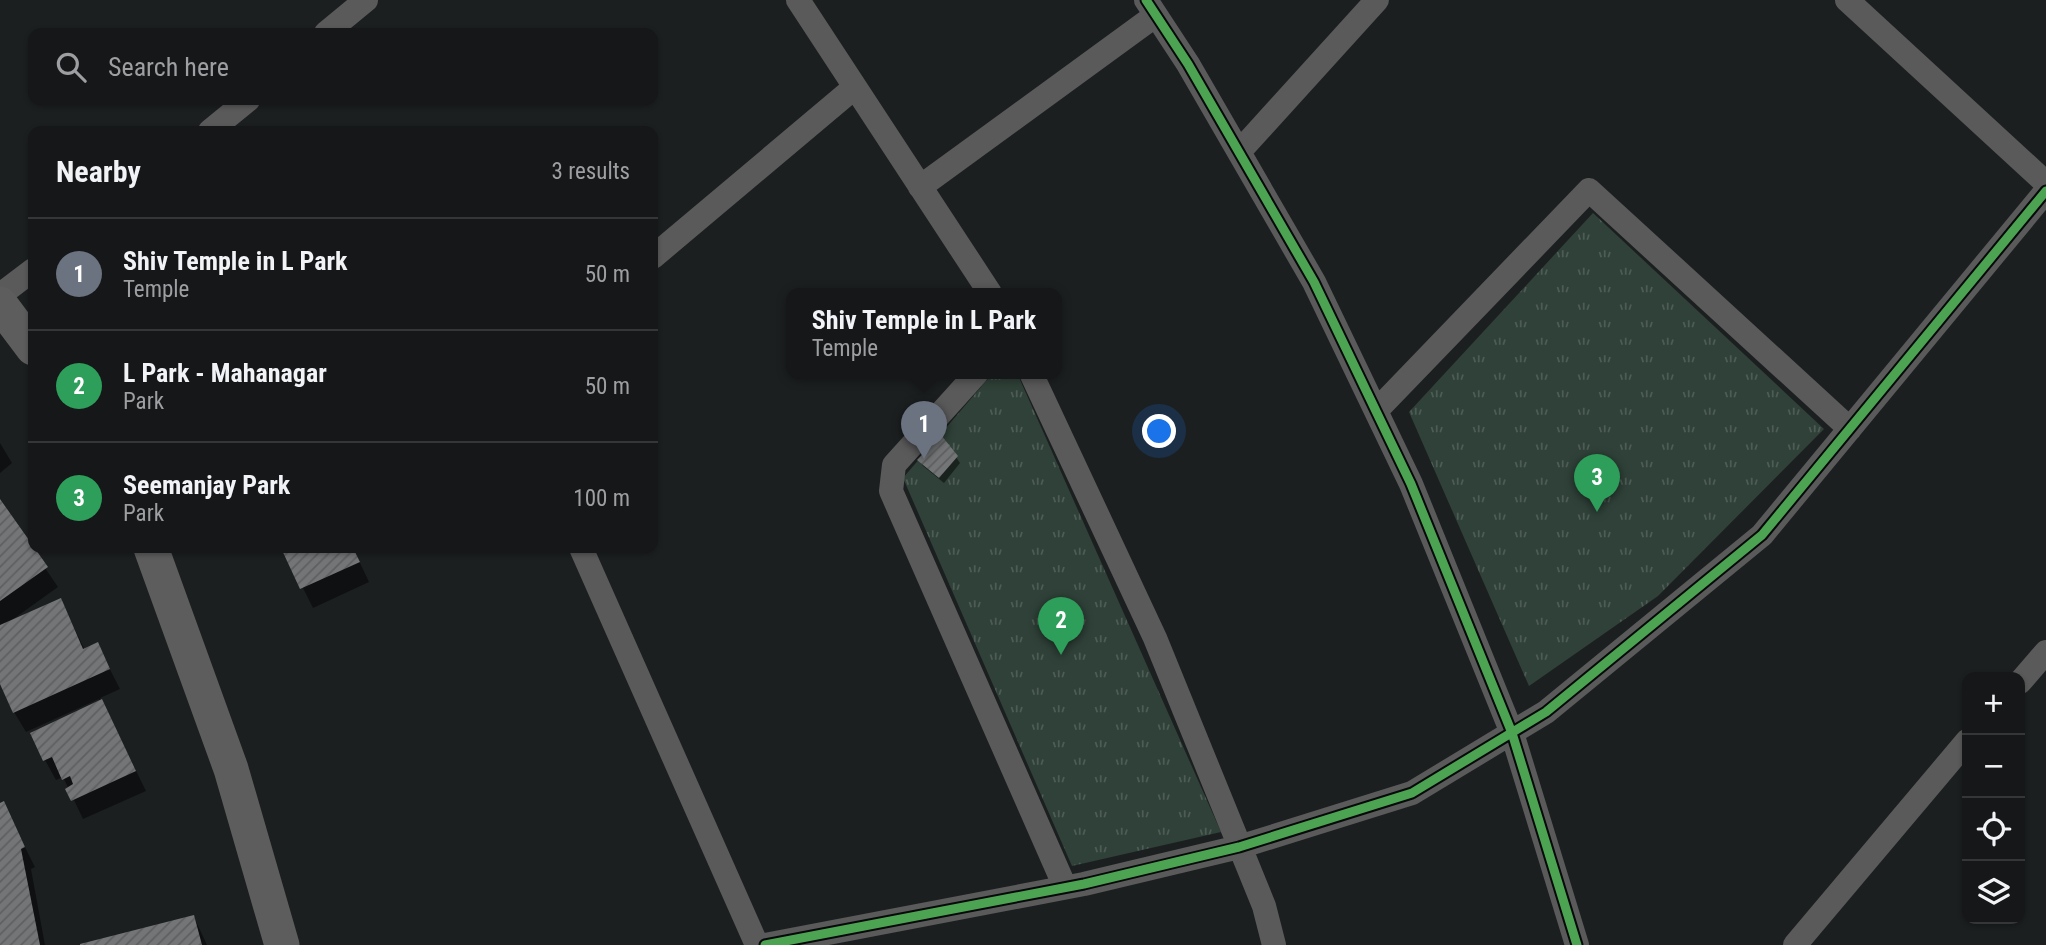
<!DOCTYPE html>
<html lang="en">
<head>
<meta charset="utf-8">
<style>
	:root { --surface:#151718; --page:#1e2021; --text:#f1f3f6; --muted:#9d9fa2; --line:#343637; --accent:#0f766e }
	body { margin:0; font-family:"Roboto Condensed",sans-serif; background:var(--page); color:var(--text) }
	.controls { position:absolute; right:21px; bottom:21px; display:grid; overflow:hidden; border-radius:14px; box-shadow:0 2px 5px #0004 }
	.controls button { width:63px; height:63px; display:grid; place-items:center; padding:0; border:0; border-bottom:2px solid var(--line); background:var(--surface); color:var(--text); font:35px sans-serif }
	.you { position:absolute; left:1160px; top:432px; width:24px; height:24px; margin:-18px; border:5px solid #fff; border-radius:50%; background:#1a73e8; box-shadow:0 0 0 10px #1a73e833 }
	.badge { display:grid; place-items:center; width:46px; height:46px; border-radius:50%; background:var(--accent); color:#fff; font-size:23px; font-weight:700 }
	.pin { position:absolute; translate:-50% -58px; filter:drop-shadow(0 2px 4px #0008) }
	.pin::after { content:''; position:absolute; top:37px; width:24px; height:21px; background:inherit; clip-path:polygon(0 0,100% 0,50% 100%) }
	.popup { position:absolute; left:786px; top:288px; width:276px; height:91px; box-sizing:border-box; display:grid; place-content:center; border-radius:14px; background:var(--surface); filter:drop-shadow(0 2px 5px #0005); font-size:23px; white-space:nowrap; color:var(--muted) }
	.popup b { font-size:26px; color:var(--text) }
	.popup::after { content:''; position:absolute; left:50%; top:100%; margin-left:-14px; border:14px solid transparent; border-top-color:var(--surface) }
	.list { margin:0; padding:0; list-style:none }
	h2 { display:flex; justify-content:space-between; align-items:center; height:91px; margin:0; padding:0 28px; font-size:30px }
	h2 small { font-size:23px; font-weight:400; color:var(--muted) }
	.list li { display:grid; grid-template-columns:46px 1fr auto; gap:21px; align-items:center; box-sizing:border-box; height:112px; padding:0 28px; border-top:2px solid var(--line) }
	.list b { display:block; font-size:26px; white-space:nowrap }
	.list p { margin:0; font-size:23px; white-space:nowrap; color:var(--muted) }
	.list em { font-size:23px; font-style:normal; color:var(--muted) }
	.icon { flex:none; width:38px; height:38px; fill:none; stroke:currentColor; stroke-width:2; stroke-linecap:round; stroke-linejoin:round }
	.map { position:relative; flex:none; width:2046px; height:945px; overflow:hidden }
	.search { position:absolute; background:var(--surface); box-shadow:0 2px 5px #0004; left:28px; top:28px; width:630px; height:77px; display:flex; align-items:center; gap:18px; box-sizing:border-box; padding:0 24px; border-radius:14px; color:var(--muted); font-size:26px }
	.panel { position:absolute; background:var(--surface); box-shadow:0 2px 5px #0004; left:28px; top:126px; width:630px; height:427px; border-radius:14px }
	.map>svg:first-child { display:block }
</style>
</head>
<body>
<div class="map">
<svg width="2046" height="945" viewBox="0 0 2046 945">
	<defs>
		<pattern id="park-tufts" width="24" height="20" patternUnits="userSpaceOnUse" patternTransform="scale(1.75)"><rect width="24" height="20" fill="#2f4138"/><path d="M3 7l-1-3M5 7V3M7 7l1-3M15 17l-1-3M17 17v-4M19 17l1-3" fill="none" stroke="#4d5c54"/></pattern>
		<pattern id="building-hatch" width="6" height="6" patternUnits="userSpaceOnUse" patternTransform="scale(1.75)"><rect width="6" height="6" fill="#737576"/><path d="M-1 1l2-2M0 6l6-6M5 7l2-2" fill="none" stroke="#5d5f60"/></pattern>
	</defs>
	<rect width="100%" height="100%" fill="#1c1f20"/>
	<path fill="url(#park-tufts)" d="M1593,213L1824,429L1658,596L1529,686L1409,412Z
		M993,373H1017L1221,832L1072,866L903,478Z"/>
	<path fill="#0007" d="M0,443L12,463L0,473Z
		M956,457L960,463L944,483L923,466L919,460Z
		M0,502L58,587L12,620L60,600L85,650L97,644L120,689L100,698L146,791L83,819L63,777L56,780L45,760L100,702L99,699L26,732L14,712L0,680Z
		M283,548H353L369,582L313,608Z
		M3,804L35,867L31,869L45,945H0V805Z
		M194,917L207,945H83Z"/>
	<path fill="url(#building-hatch)" d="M941,435L958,456L939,478L917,460Z
		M0,499L48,567L0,601Z
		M281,548H353L360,562L300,589Z
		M61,598L83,649L98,642L110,669L13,713L0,684V625Z
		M102,699L136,771L71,801L65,789L73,784L70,776L62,780L52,757L43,761L30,733Z
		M4,801L25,847L21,849L40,945H0V803Z
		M194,915L202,945H80V944Z"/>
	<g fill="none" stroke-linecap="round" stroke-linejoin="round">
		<path stroke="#5a5a5b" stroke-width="24" d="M798,0L990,293
			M1146,0L1188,64L1314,282L1411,484L1512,733L1577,945
			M1847,0L2046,183
			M326,33L366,0
			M210,131L248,100
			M1239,152L1377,0
			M920,187L1156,15
			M653,257L855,87
			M0,295L33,270
			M977,373L894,465L891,491L1065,887
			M1031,373L1155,638L1264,906L1274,945
			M1376,411L1589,190L1850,429
			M581,548L757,945
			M2020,682L2046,652
			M765,945L1084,884L1239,847L1412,793L1546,712L1762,535L2046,191
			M1795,945L1967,741"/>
		<path stroke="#5d5d5d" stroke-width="35" d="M0,304L33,348
			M151,548L231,769L282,945"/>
		<g stroke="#07090a" stroke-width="13">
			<path id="cycleway" d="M1146,0L1188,64L1314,282L1411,484L1512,733L1577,945
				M765,945L1084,884L1239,847L1412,793L1546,712L1762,535L2046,191"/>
		</g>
		<use href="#cycleway" stroke="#4ca352" stroke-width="9"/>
	</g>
</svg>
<div class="controls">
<button>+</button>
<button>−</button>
<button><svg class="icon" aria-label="locate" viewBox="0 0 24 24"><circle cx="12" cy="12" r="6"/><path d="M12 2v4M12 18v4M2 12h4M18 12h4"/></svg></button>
<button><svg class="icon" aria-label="layers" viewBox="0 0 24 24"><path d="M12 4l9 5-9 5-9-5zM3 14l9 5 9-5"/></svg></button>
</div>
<div class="you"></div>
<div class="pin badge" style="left:924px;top:459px;background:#6b7280">1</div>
<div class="popup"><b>Shiv Temple in L Park</b>Temple</div>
<div class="pin badge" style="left:1061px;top:655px;background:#2e9e5b">2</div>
<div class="pin badge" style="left:1597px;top:512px;background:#2e9e5b">3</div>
<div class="search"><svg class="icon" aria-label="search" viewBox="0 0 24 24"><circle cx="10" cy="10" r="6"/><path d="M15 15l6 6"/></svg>Search here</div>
<section class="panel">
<h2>Nearby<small>3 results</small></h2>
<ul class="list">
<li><span class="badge" style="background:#6b7280">1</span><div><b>Shiv Temple in L Park</b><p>Temple</p></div><em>50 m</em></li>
<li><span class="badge" style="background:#2e9e5b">2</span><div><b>L Park - Mahanagar</b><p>Park</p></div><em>50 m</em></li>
<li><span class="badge" style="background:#2e9e5b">3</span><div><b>Seemanjay Park</b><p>Park</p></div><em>100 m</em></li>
</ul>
</section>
</div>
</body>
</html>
